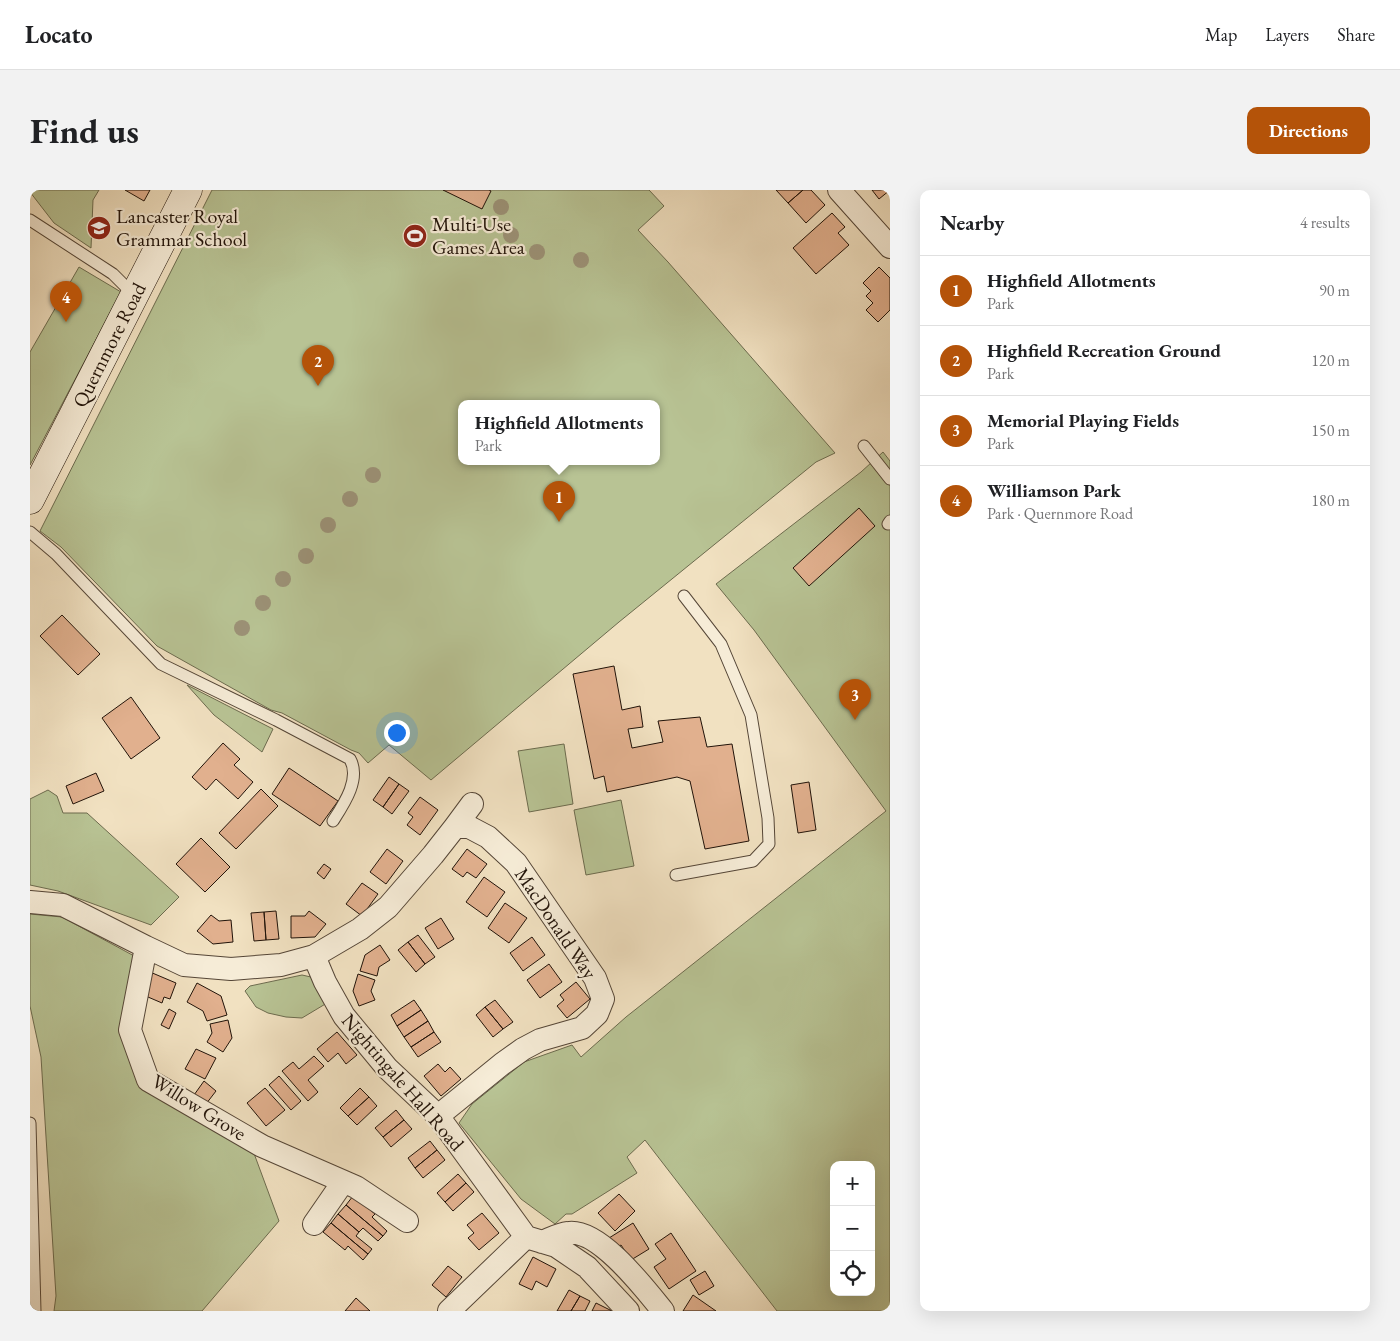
<!DOCTYPE html>
<html lang="en">
<head>
<meta charset="utf-8">
<style>
	:root { --surface:#fff; --page:#f2f2f2; --text:#202124; --muted:#757577; --line:#e0e0e0; --accent:#b45309 }
	body { margin:0; font-family:"EB Garamond",serif; background:var(--page); color:var(--text) }
	.controls { position:absolute; right:15px; bottom:15px; display:grid; overflow:hidden; border-radius:10px; box-shadow:0 5px 20px #0002 }
	.controls button { width:45px; height:45px; display:grid; place-items:center; padding:0; border:0; border-bottom:1px solid var(--line); background:var(--surface); color:var(--text); font:25px sans-serif }
	.you { position:absolute; left:366px; top:542px; width:18px; height:18px; margin:-12px; border:4px solid #fff; border-radius:50%; background:#1a73e8; box-shadow:0 0 0 8px #1a73e833 }
	.badge { display:grid; place-items:center; width:32px; height:32px; border-radius:50%; background:var(--accent); color:#fff; font-size:16px; font-weight:700 }
	.pin { position:absolute; translate:-50% -41px; filter:drop-shadow(0 1px 2px #0008) }
	.pin::after { content:''; position:absolute; top:26px; width:18px; height:15px; background:inherit; clip-path:polygon(0 0,100% 0,50% 100%) }
	.popup { position:absolute; left:428px; top:210px; width:202px; height:65px; box-sizing:border-box; display:grid; place-content:center; border-radius:10px; background:var(--surface); filter:drop-shadow(0 1px 4px #0005); font-size:16px; white-space:nowrap; color:var(--muted) }
	.popup b { font-size:19px; color:var(--text) }
	.popup::after { content:''; position:absolute; left:50%; top:100%; margin-left:-10px; border:10px solid transparent; border-top-color:var(--surface) }
	.list { margin:0; padding:0; list-style:none }
	h2 { display:flex; justify-content:space-between; align-items:center; height:65px; margin:0; padding:0 20px; font-size:21px }
	h2 small { font-size:16px; font-weight:400; color:var(--muted) }
	.list li { display:grid; grid-template-columns:32px 1fr auto; gap:15px; align-items:center; box-sizing:border-box; height:70px; padding:0 20px; border-top:1px solid var(--line) }
	.list b { display:block; font-size:19px; white-space:nowrap }
	.list p { margin:0; font-size:16px; white-space:nowrap; color:var(--muted) }
	.list em { font-size:16px; font-style:normal; color:var(--muted) }
	.icon { flex:none; width:28px; height:28px; fill:none; stroke:currentColor; stroke-width:2; stroke-linecap:round; stroke-linejoin:round }
	.map { position:relative; flex:none; width:860px; height:1121px; overflow:hidden; border-radius:10px }
	header { display:flex; align-items:center; gap:30px; box-sizing:border-box; height:70px; padding:0 25px; background:var(--surface); border-bottom:1px solid var(--line) }
	header strong { font-size:24px }
	nav { display:flex; gap:28px; margin-inline-start:auto; font-size:18px }
	.intro { display:flex; align-items:center; justify-content:space-between; box-sizing:border-box; height:120px; padding:0 30px }
	h1 { margin:0; font-size:35px }
	.button { padding:12px 22px; border-radius:10px; background:var(--accent); color:#fff; font-size:18px; font-weight:700 }
	main { display:flex; gap:30px; padding:0 30px }
	aside { flex:1; background:var(--surface); border-radius:10px; box-shadow:0 5px 20px #0002 }
	.map>svg:first-child { display:block }
</style>
</head>
<body>
<header>
<strong>Locato</strong>
<nav><a>Map</a><a>Layers</a><a>Share</a></nav>
</header>
<div class="intro"><h1>Find us</h1><a class="button">Directions</a></div>
<main>
<div class="map">
<svg width="860" height="1121" viewBox="0 0 860 1121">
	<rect width="100%" height="100%" fill="#f1e1c1"/>
	<filter id="stains"><feTurbulence type="fractalNoise" baseFrequency=".004" numOctaves="4"/><feColorMatrix values="0 0 0 0 .2 0 0 0 0 .09 0 0 0 0 .02 0 0 0 .5 -.17"/></filter>
	<radialGradient id="worn" r=".72"><stop offset=".6" stop-color="#630" stop-opacity="0"/><stop offset="1" stop-color="#630" stop-opacity=".3"/></radialGradient>
	<path fill="#b8c394" stroke="#6c6b4e" fill-rule="evenodd" d="M0,0H69L63,10L61,58L24,33L0,2Z
		M182,0H619L634,16L608,40L638,72L805,263L786,272L589,432L401,590L359,555L338,573L329,563L321,560L252,523L241,520L127,456L31,357L10,341ZM432,213H626V271H432Z
		M49,77L91,102L0,275V162Z
		M853,262L860,271V1121H747L615,950L597,967L607,983L542,1024H536L525,1034L491,1009L429,933L442,914L494,872L542,855L551,867L596,827L856,621L724,440L686,394L831,282ZM804,975H841V1102H804Z
		M157,495L243,539L232,562L184,525Z
		M534,554L543,614L499,622L488,561Z
		M18,600L27,606L33,623H57L149,707L121,735L28,701L0,695V609Z
		M591,610L604,676L556,685L544,620Z
		M0,724L32,727L106,767L111,892L222,958L249,1031L172,1121H24L26,1106L11,867L0,816Z
		M272,785L281,787L297,813L272,828L256,827L238,823L226,817L215,801L220,796Z"/>
	<path fill="#e1b08e" stroke="#211309" d="M95,0H120L114,11Z
		M413,0H459L461,1L452,19Z
		M746,0H773L758,13Z
		M773,0H781L795,15L776,33L758,13Z
		M842,0H860L849,9Z
		M802,23L815,37L808,43L819,55L786,84L763,58Z
		M849,77L860,88V120L848,132L836,120L843,113L836,106L841,101L833,93Z
		M829,318L845,336L779,396L763,378Z
		M32,425L70,464L48,485L10,446Z
		M584,476L592,520L610,516L613,537L598,539L602,558L633,552L628,531L670,527L677,557L702,554L719,651L675,659L660,591L647,587L577,602L574,586L564,589L543,484Z
		M101,507L130,548L101,569L72,528Z
		M193,553L210,569L204,575L223,592L208,609L186,589L176,600L162,587Z
		M259,578L308,611L290,636L242,604Z
		M66,583L74,601L43,614L36,596Z
		M359,587L369,594L353,617L343,610Z
		M779,592L786,640L768,643L761,595Z
		M369,594L379,601L362,624L353,617Z
		M231,599L248,616L206,659L189,643Z
		M390,607L408,620L390,645L377,635L383,627L378,623Z
		M171,648L200,677L175,702L146,674Z
		M357,659L373,671L356,694L340,682Z
		M437,659L457,674L446,688L437,682L433,687L422,679Z
		M294,674L301,679L294,689L287,683Z
		M454,687L475,702L457,727L436,712Z
		M332,693L348,704L332,726L316,714Z
		M475,713L497,728L479,753L458,738Z
		M246,721L249,749L236,750L234,722Z
		M279,721L296,734L285,747L261,748V726H275Z
		M234,722L236,750L224,751L221,723Z
		M181,725L189,731L201,730L203,752L183,754L167,741Z
		M411,728L424,749L408,759L395,738Z
		M388,745L405,767L395,774L378,752Z
		M502,747L515,765L493,781L480,763Z
		M378,752L395,774L386,782L368,760Z
		M350,755L360,770L349,777L347,786L330,781L335,765Z
		M519,774L532,792L510,808L497,790Z
		M120,782L146,793L140,809L134,807L132,813L111,804Z
		M328,784L345,790L341,801L345,810L329,816L323,801Z
		M546,792L560,809L537,828L527,816L534,810L530,805Z
		M167,793L191,806L197,825L177,831L173,821L157,812Z
		M384,810L391,820L367,836L361,825Z
		M465,810L483,832L473,839L455,817Z
		M455,817L473,839L463,847L446,825Z
		M139,819L146,823L139,839L131,835Z
		M391,820L398,831L374,847L367,836Z
		M198,830L202,848L193,862L177,852L182,843L180,834Z
		M398,831L404,842L381,857L374,847Z
		M307,842L327,865L316,874L308,863L298,872L287,859Z
		M404,842L411,852L388,867L381,857Z
		M166,859L186,868L175,889L155,879Z
		M284,866L294,876L278,890L288,902L278,911L252,881L263,872L269,879Z
		M408,874L415,882L420,877L431,889L411,906L394,886Z
		M249,886L271,911L261,920L239,895Z
		M174,891L186,901L176,914L164,905Z
		M235,898L255,920L236,936L217,913Z
		M330,898L339,907L318,926L310,918Z
		M339,907L347,916L327,935L318,926Z
		M366,920L374,930L353,947L345,938Z
		M374,930L382,939L361,957L353,947Z
		M400,951L407,960L385,978L378,968Z
		M407,960L415,970L393,988L385,978Z
		M428,984L436,993L415,1012L407,1003Z
		M436,993L444,1002L423,1021L415,1012Z
		M589,1004L605,1021L585,1041L568,1023Z
		M323,1006L345,1024L342,1027L357,1041L353,1046L316,1015Z
		M316,1015L353,1046L348,1051L333,1038L329,1042L308,1024Z
		M452,1023L469,1043L449,1060L438,1048L444,1043L437,1035Z
		M308,1024L329,1042L326,1046L342,1059L338,1064L301,1033Z
		M301,1033L338,1064L333,1070L318,1056L315,1060L293,1042Z
		M603,1033L619,1059L601,1070L591,1055L586,1058L579,1048Z
		M641,1043L666,1081L639,1099L624,1077L636,1069L625,1054Z
		M503,1067L526,1079L517,1097L506,1091L502,1100L489,1094Z
		M418,1076L432,1087L416,1107L402,1095Z
		M675,1081L684,1096L669,1105L660,1090Z
		M539,1100L550,1106L541,1121H527Z
		M663,1105L686,1121H653Z
		M550,1106L560,1111L555,1121H541Z
		M326,1108L340,1121H315Z
		M566,1113L582,1121H562Z"/>
	<g fill="none" stroke-linecap="round" stroke-linejoin="round">
		<g stroke="#554637" stroke-width="13">
			<path id="lane" d="M0,30L83,84L104,105
				M834,256L860,289
				M858,334L860,331
				M0,342L26,364L131,474L246,530L320,569C331,589 314,614 303,631
				M646,685L723,671L739,654L738,628L721,525L691,454L654,406
				M0,933L5,1121"/>
		</g>
		<g stroke="#554637" stroke-width="24">
			<path id="street" d="M809,0L860,57
				M425,637L442,614
				M0,712L33,715L116,757L154,775L201,779L251,775L284,766L295,792L314,826L357,878L408,926L496,1047L526,1056L557,1077L598,1121
				M116,757L100,840L118,890L232,956L326,997L377,1031
				M284,766L330,739L358,717L403,665L425,637H439L458,647L486,673L565,788L573,809L567,824L552,838L510,850L493,859L472,874L408,926
				M284,1034L313,992
				M512,1052C520,1049 529,1044 538,1043C569,1038 615,1099 633,1121
				M419,1121L496,1047"/>
		</g>
		<g stroke="#211309" stroke-width="29">
			<path id="secondary" d="M0,310L158,0"/>
		</g>
		<use href="#lane" stroke="#f6ecd7" stroke-width="11"/>
		<use href="#street" stroke="#f6ecd7" stroke-width="22"/>
		<use href="#secondary" stroke="#f6ecd7" stroke-width="28"/>
	</g>
	<g fill="#9c9277">
		<circle cx="471" cy="17" r="8"/>
		<circle cx="481" cy="45" r="8"/>
		<circle cx="507" cy="62" r="8"/>
		<circle cx="551" cy="70" r="8"/>
		<circle cx="343" cy="285" r="8"/>
		<circle cx="320" cy="309" r="8"/>
		<circle cx="298" cy="335" r="8"/>
		<circle cx="276" cy="366" r="8"/>
		<circle cx="253" cy="389" r="8"/>
		<circle cx="233" cy="413" r="8"/>
		<circle cx="212" cy="438" r="8"/>
	</g>
	<defs>
		<g id="school-disc" transform="scale(1.25)"><circle r="9.5" fill="#8f2418" stroke="#f6ecd7"/><path d="M0-5L7-2L0 1L-7-2ZM-4 1L0 2.5L4 1V4Q0 6-4 4Z" fill="#fff"/></g>
		<g id="stadium-disc" transform="scale(1.25)"><circle r="9.5" fill="#8f2418" stroke="#f6ecd7"/><path d="M0-5a6.5 5 0 1 0 0 10a6.5 5 0 1 0 0-10ZM-3.5-1.8h7v3.6h-7Z" fill="#fff"/></g>
	</defs>
	<g fill-rule="evenodd">
		<use href="#school-disc" x="69" y="38"/>
		<use href="#stadium-disc" x="385" y="46"/>
	</g>
	<g text-anchor="middle" stroke-width="4.5" stroke-linejoin="round" paint-order="stroke">
		<g font-size="20" fill="#211309" stroke="#f6ecd7" text-anchor="start">
			<text x="86" y="33">Lancaster Royal<tspan x="86" dy="23">Grammar School</tspan></text>
			<text x="402" y="41">Multi-Use<tspan x="402" dy="23">Games Area</tspan></text>
		</g>
		<g font-size="20" fill="#211309" stroke="#f6ecd7">
			<text transform="translate(79 155) rotate(-63)" y="7">Quernmore Road</text>
			<text transform="translate(526 733) rotate(56)" y="7">MacDonald Way</text>
			<text transform="translate(373 892) rotate(49)" y="7">Nightingale Hall Road</text>
			<text transform="translate(169 917) rotate(32)" y="7">Willow Grove</text>
		</g>
	</g>
	<rect width="100%" height="100%" filter="url(#stains)"/>
	<rect width="100%" height="100%" fill="url(#worn)"/>
</svg>
<div class="controls">
<button>+</button>
<button>−</button>
<button><svg class="icon" aria-label="locate" viewBox="0 0 24 24"><circle cx="12" cy="12" r="6"/><path d="M12 2v4M12 18v4M2 12h4M18 12h4"/></svg></button>
</div>
<div class="you"></div>
<div class="pin badge" style="left:529px;top:332px">1</div>
<div class="popup"><b>Highfield Allotments</b>Park</div>
<div class="pin badge" style="left:288px;top:196px">2</div>
<div class="pin badge" style="left:825px;top:530px">3</div>
<div class="pin badge" style="left:36px;top:132px">4</div>
</div>
<aside>
<h2>Nearby<small>4 results</small></h2>
<ul class="list">
<li><span class="badge">1</span><div><b>Highfield Allotments</b><p>Park</p></div><em>90 m</em></li>
<li><span class="badge">2</span><div><b>Highfield Recreation Ground</b><p>Park</p></div><em>120 m</em></li>
<li><span class="badge">3</span><div><b>Memorial Playing Fields</b><p>Park</p></div><em>150 m</em></li>
<li><span class="badge">4</span><div><b>Williamson Park</b><p>Park · Quernmore Road</p></div><em>180 m</em></li>
</ul>
</aside>
</main>
</body>
</html>
